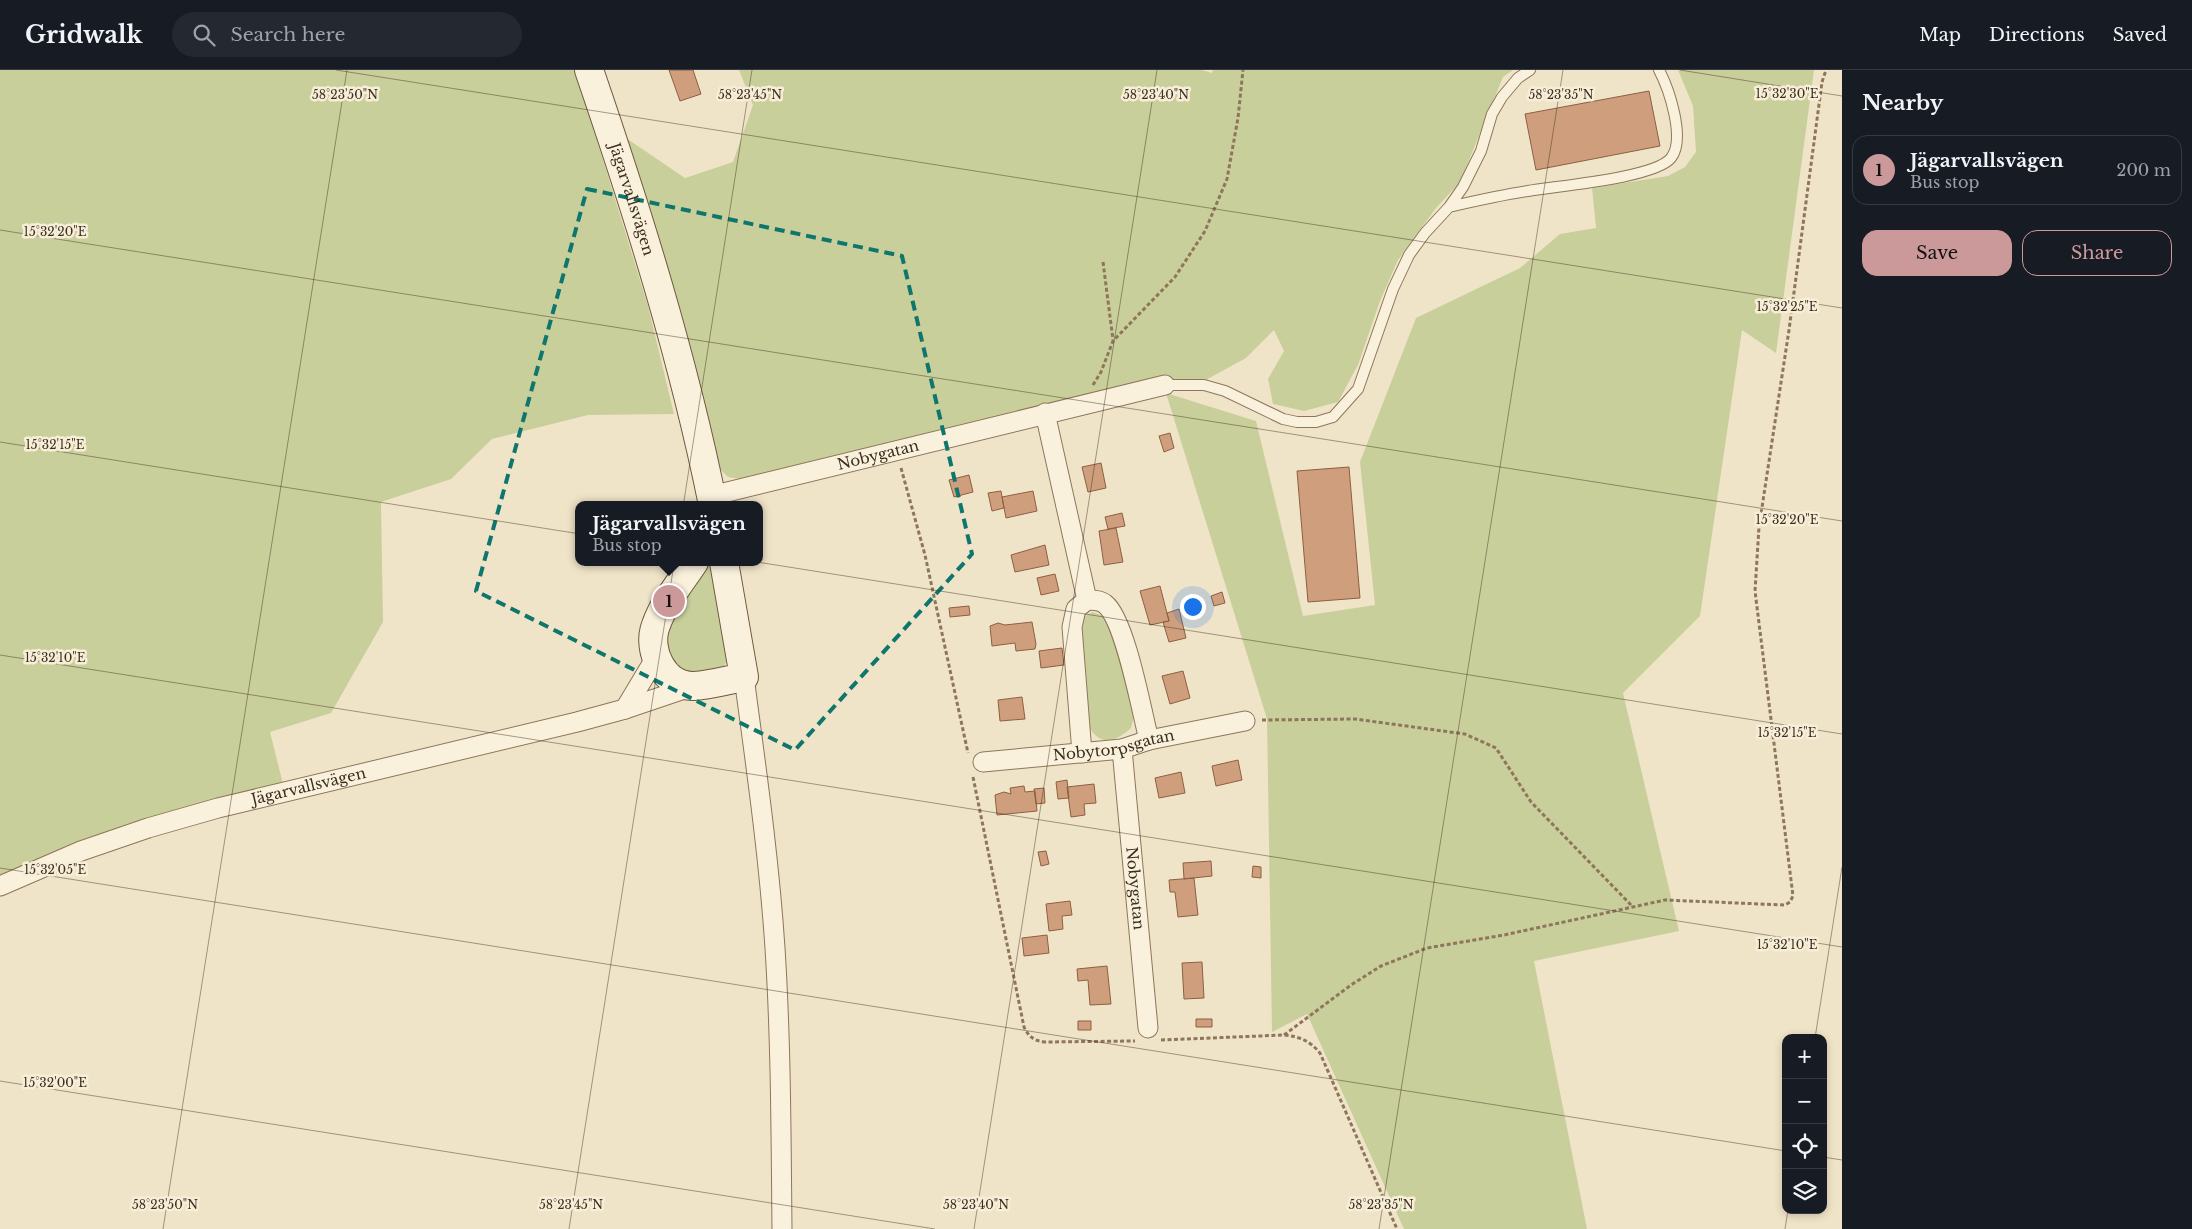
<!DOCTYPE html>
<html lang="en">
<head>
<meta charset="utf-8">
<style>
	:root { --surface:#171b24; --page:#242831; --text:#f1f3f6; --muted:#9ea1a6; --line:#363941; --accent:#cc999b }
	body { margin:0; font-family:"Libre Baskerville",serif; background:var(--page); color:var(--text) }
	.controls { position:absolute; right:15px; bottom:15px; display:grid; overflow:hidden; border-radius:10px; box-shadow:0 2px 8px #0003 }
	.controls button { width:45px; height:45px; display:grid; place-items:center; padding:0; border:0; border-bottom:1px solid var(--line); background:var(--surface); color:var(--text); font:25px sans-serif }
	.you { position:absolute; left:1192px; top:536px; width:18px; height:18px; margin:-12px; border:4px solid #fff; border-radius:50%; background:#1a73e8; box-shadow:0 0 0 8px #1a73e833 }
	.badge { display:grid; place-items:center; width:32px; height:32px; border-radius:50%; background:var(--accent); color:#111; font-size:16px; font-weight:700 }
	.pin { position:absolute; translate:-50% -50%; border:2px solid #fff; box-shadow:0 1px 5px #0006 }
	.popup { position:absolute; left:575px; top:431px; width:188px; height:65px; box-sizing:border-box; display:grid; place-content:center; border-radius:10px; background:var(--surface); filter:drop-shadow(0 1px 4px #0005); font-size:16px; white-space:nowrap; color:var(--muted) }
	.popup b { font-size:19px; color:var(--text) }
	.popup::after { content:''; position:absolute; left:50%; top:100%; margin-left:-10px; border:10px solid transparent; border-top-color:var(--surface) }
	.list { margin:0; padding:0; list-style:none }
	h2 { display:flex; justify-content:space-between; align-items:center; height:65px; margin:0; padding:0 20px; font-size:21px }
	h2 small { font-size:16px; font-weight:400; color:var(--muted) }
	.list li { display:grid; grid-template-columns:32px 1fr auto; gap:15px; align-items:center; box-sizing:border-box; height:70px; margin:0 10px 10px; padding:0 10px; border:1px solid var(--line); border-radius:15px }
	.list b { display:block; font-size:19px; white-space:nowrap }
	.list p { margin:0; font-size:16px; white-space:nowrap; color:var(--muted) }
	.list em { font-size:16px; font-style:normal; color:var(--muted) }
	.actions { display:flex; gap:10px; padding:15px 20px }
	.actions a { flex:1; padding:11px 0; border:1px solid var(--accent); border-radius:15px; text-align:center; font-size:18px; color:var(--accent) }
	.actions .main { background:var(--accent); color:#111 }
	.icon { flex:none; width:28px; height:28px; fill:none; stroke:currentColor; stroke-width:2; stroke-linecap:round; stroke-linejoin:round }
	.map { position:relative; flex:none; width:1842px; height:1159px; overflow:hidden }
	header { display:flex; align-items:center; gap:30px; box-sizing:border-box; height:70px; padding:0 25px; background:var(--surface); border-bottom:1px solid var(--line) }
	header strong { font-size:24px }
	nav { display:flex; gap:28px; margin-inline-start:auto; font-size:18px }
	.search { width:350px; height:45px; background:var(--page); display:flex; align-items:center; gap:12px; box-sizing:border-box; padding:0 18px; border-radius:28px; color:var(--muted); font-size:19px }
	main { display:flex }
	aside { flex:1; background:var(--surface) }
	.map>svg:first-child { display:block }
</style>
</head>
<body>
<header>
<strong>Gridwalk</strong>
<div class="search"><svg class="icon" aria-label="search" viewBox="0 0 24 24"><circle cx="10" cy="10" r="6"/><path d="M15 15l6 6"/></svg>Search here</div>
<nav><a>Map</a><a>Directions</a><a>Saved</a></nav>
</header>
<main>
<div class="map">
<svg width="1842" height="1159" viewBox="0 0 1842 1159">
	<rect width="100%" height="100%" fill="#f0e4c8"/>
	<path fill="#c9cf9b" d="M0,0H574L585,31L648,236L674,344L588,345L492,369L451,409L381,432L383,552L331,643L270,662L283,714L0,807Z
		M739,0H1202L1212,3L1213,0H1513L1503,7L1460,112L1436,138L1398,190L1380,231L1358,295L1338,332L1304,341L1273,334L1268,309L1284,281L1274,260L1246,288L1202,312L1159,309L950,357L746,410L728,407L716,395L626,68L685,108L733,92L753,35Z
		M1678,0H1814L1776,283L1742,260L1700,546L1623,623L1679,861L1534,891L1587,1159H1404L1307,944L1272,962L1267,649L1166,323L1256,351L1303,546L1375,535L1360,392L1416,248L1520,198L1560,164L1596,158L1592,118L1668,106L1685,97L1696,82L1693,36Z
		M706,492H714L729,586C718,616 695,604 672,596L662,565Z
		M1093,542L1103,546L1116,569L1135,643L1131,658C1115,673 1098,677 1087,653L1079,559L1083,547Z"/>
	<path fill="#cf9f7d" stroke="#8d5f41" d="M669,0H693L701,24L680,31Z
		M1649,21L1660,76L1536,100L1525,44Z
		M1170,363L1174,378L1164,382L1159,366Z
		M1101,393L1106,418L1088,422L1082,397Z
		M1349,397L1360,528L1308,532L1297,401Z
		M969,405L973,422L954,427L949,410Z
		M1001,421L1004,438L992,441L988,423Z
		M1033,421L1037,441L1006,448L1002,427Z
		M1122,443L1125,456L1108,459L1105,447Z
		M1116,458L1123,492L1104,495L1099,461Z
		M1045,475L1049,495L1015,502L1011,485Z
		M1055,504L1059,521L1041,525L1037,508Z
		M1160,516L1169,551L1150,555L1140,521Z
		M1222,522L1225,533L1214,536L1211,526Z
		M969,536L970,545L950,547L949,538Z
		M1179,539L1186,568L1169,572L1163,552L1169,551L1167,543Z
		M1032,552L1036,574L1035,579L1016,581L1015,573L992,576L990,556L998,553L1005,555Z
		M1062,578L1064,595L1041,598L1039,581Z
		M1183,601L1190,628L1170,634L1162,606Z
		M1022,627L1025,649L1000,651L998,630Z
		M1238,690L1242,710L1216,716L1212,696Z
		M1181,702L1185,723L1159,728L1155,708Z
		M1067,710L1069,728L1058,729L1056,712Z
		M1094,714L1096,733L1084,734L1085,745L1071,747L1067,717Z
		M1024,716L1025,722L1035,721L1037,741L997,745L995,725L1004,722L1011,724L1010,718Z
		M1044,718L1045,733L1036,734L1034,719Z
		M1046,781L1049,794L1041,796L1038,782Z
		M1211,791L1212,806L1184,809L1183,793Z
		M1253,796L1261,797V808L1252,807Z
		M1194,808L1198,845L1178,847L1175,822H1170L1169,810Z
		M1070,831L1072,845L1062,846L1063,859L1049,861L1046,834Z
		M1047,865L1049,883L1024,886L1022,868Z
		M1202,892L1204,928L1184,929L1182,893Z
		M1107,896L1111,934L1090,935L1088,910L1078,911L1077,899Z
		M1196,949H1212V957H1196Z
		M1078,951H1091V960H1078Z"/>
	<g fill="none" stroke-linecap="round" stroke-linejoin="round">
		<g stroke="#8d765c" stroke-width="12">
			<path id="lane" d="M1449,137C1475,131 1501,125 1528,121C1556,116 1655,108 1671,88C1686,69 1669,19 1659,0
				M1165,315H1204L1225,321L1283,349L1297,352H1316L1333,347L1358,319L1393,219L1409,185L1425,163L1449,137L1463,117L1481,81L1492,44L1502,27L1518,8L1530,0"/>
		</g>
		<g stroke="#8d765c" stroke-width="21">
			<g id="street">
				<path d="M1045,343L1087,530"/>
				<path id="s1" d="M711,426L1165,315"/>
				<path d="M744,607C756,697 769,787 775,878C781,972 781,1065 782,1159"/>
				<path d="M625,639L655,589"/>
				<path id="s2" d="M1122,679L1148,958"/>
				<path d="M1082,683L1072,557L1076,539L1087,530C1093,530 1100,530 1105,534C1125,549 1142,643 1149,670"/>
				<path id="s3" d="M983,692L1122,679L1149,670L1245,651"/>
				<path id="s4" d="M0,816L81,781L148,758L218,738L577,652L625,639L693,616"/>
			</g>
		</g>
		<g stroke="#6f573f" stroke-width="30">
			<g id="secondary">
				<path id="s5" d="M589,0C638,143 683,287 713,435"/>
				<path d="M694,492C681,512 664,532 656,555C646,580 664,617 694,616C711,615 728,610 744,607L724,492"/>
			</g>
		</g>
		<path stroke="#8d765c" stroke-width="3" stroke-dasharray="4 2.5" stroke-linecap="butt" d="M1103,192L1113,270
			M1093,315L1101,302L1113,271L1175,207L1205,161L1227,109L1238,48L1243,0
			M901,398L925,485L968,683
			M1262,650L1355,649L1465,664L1496,678L1531,732L1633,837
			M973,707L1024,957C1029,967 1033,970 1044,972L1135,971
			M1284,965L1351,915L1381,896L1427,878L1504,865L1665,830L1785,835L1790,832L1793,826L1755,521L1759,457L1789,260L1822,12L1826,0
			M1161,970L1284,965C1300,967 1309,970 1320,983L1397,1159"/>
		<use href="#lane" stroke="#faf1dc" stroke-width="10"/>
		<use href="#street" stroke="#faf1dc" stroke-width="19"/>
		<use href="#secondary" stroke="#faf1dc" stroke-width="28"/>
	</g>
	<path fill="none" stroke="#0f766e" stroke-width="4" stroke-dasharray="10 6" stroke-linejoin="round" d="M587,119L902,186L972,484L795,680L476,521Z"/>
	<path fill="none" stroke="#3d2e20" stroke-width="1" stroke-opacity="0.45" d="M336,0L1842,238M1680,0L1842,26M0,160L1842,451M0,372L1842,664M0,585L1842,877M0,798L1786,1081M1815,968L1842,797M0,1011L935,1159M1823,1087L1842,1090M163,1159L347,0M569,1159L752,0M974,1159L1157,0M1379,1159L1563,0M1785,1159L1788,1140"/>
	<g text-anchor="middle" stroke-width="5" stroke-linejoin="round" paint-order="stroke">
		<g font-size="15" fill="#3d2e20" stroke="#f7eed8">
			<text dy="5" stroke="none"><textPath href="#s5" startOffset="136">Jägarvallsvägen</textPath></text>
			<text dy="5" stroke="none"><textPath href="#s1" startOffset="172">Nobygatan</textPath></text>
			<text dy="5" stroke="none"><textPath href="#s3" startOffset="132">Nobytorpsgatan</textPath></text>
			<text dy="5" stroke="none"><textPath href="#s4" startOffset="325">Jägarvallsvägen</textPath></text>
			<text dy="5" stroke="none"><textPath href="#s2" startOffset="140">Nobygatan</textPath></text>
		</g>
	</g>
	<g font-size="12" text-anchor="middle" fill="#3d2e20" stroke="#f7eed8" stroke-width="5" stroke-linejoin="round" paint-order="stroke">
		<text x="1787" y="28">15°32'30"E</text>
		<text x="345" y="29">58°23'50"N</text>
		<text x="750" y="29">58°23'45"N</text>
		<text x="1156" y="29">58°23'40"N</text>
		<text x="1561" y="29">58°23'35"N</text>
		<text x="55" y="166">15°32'20"E</text>
		<text x="1787" y="241">15°32'25"E</text>
		<text x="55" y="379">15°32'15"E</text>
		<text x="1787" y="454">15°32'20"E</text>
		<text x="55" y="592">15°32'10"E</text>
		<text x="1787" y="667">15°32'15"E</text>
		<text x="55" y="804">15°32'05"E</text>
		<text x="1787" y="879">15°32'10"E</text>
		<text x="55" y="1017">15°32'00"E</text>
		<text x="165" y="1139">58°23'50"N</text>
		<text x="571" y="1139">58°23'45"N</text>
		<text x="976" y="1139">58°23'40"N</text>
		<text x="1381" y="1139">58°23'35"N</text>
	</g>
</svg>
<div class="controls">
<button>+</button>
<button>−</button>
<button><svg class="icon" aria-label="locate" viewBox="0 0 24 24"><circle cx="12" cy="12" r="6"/><path d="M12 2v4M12 18v4M2 12h4M18 12h4"/></svg></button>
<button><svg class="icon" aria-label="layers" viewBox="0 0 24 24"><path d="M12 4l9 5-9 5-9-5zM3 14l9 5 9-5"/></svg></button>
</div>
<div class="you"></div>
<div class="pin badge" style="left:669px;top:531px">1</div>
<div class="popup"><b>Jägarvallsvägen</b>Bus stop</div>
</div>
<aside>
<h2>Nearby<small></small></h2>
<ul class="list">
<li><span class="badge">1</span><div><b>Jägarvallsvägen</b><p>Bus stop</p></div><em>200 m</em></li>
</ul>
<div class="actions"><a class="main">Save</a><a>Share</a></div>
</aside>
</main>
</body>
</html>
